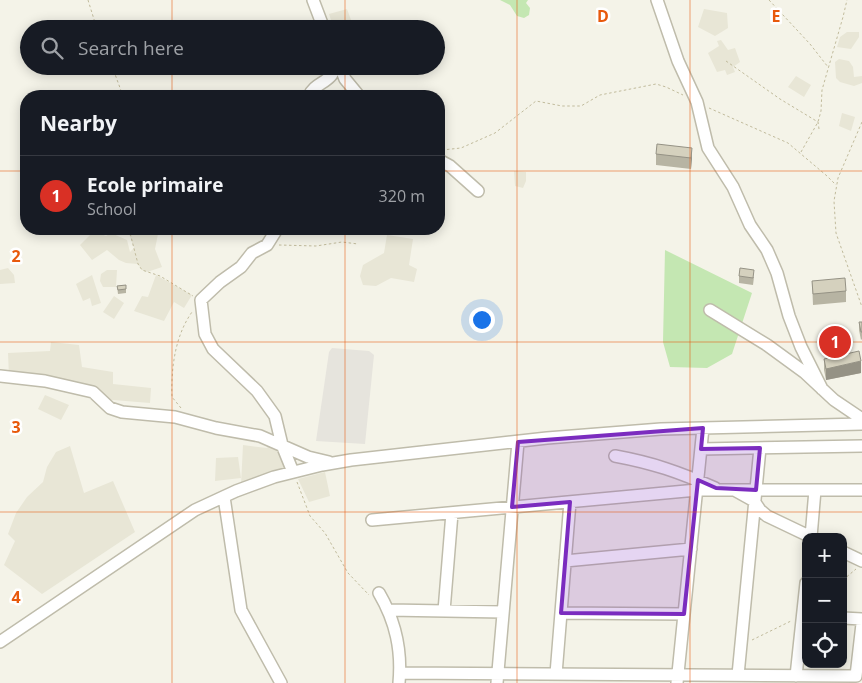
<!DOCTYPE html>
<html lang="en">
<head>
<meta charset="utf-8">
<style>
	:root { --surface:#171b24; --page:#242831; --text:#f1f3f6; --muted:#9ea1a6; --line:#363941; --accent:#d93025 }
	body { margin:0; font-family:"Open Sans",sans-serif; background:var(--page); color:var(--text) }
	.controls { position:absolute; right:15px; bottom:15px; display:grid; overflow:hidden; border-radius:10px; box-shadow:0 2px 12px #0003 }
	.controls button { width:45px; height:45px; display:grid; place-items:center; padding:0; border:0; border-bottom:1px solid var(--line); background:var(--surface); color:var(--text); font:25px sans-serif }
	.you { position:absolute; left:481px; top:319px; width:18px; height:18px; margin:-12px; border:4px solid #fff; border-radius:50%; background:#1a73e8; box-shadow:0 0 0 8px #1a73e833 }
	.badge { display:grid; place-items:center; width:32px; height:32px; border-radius:50%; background:var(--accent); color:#fff; font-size:16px; font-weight:700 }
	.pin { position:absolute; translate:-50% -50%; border:2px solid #fff; box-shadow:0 1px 5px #0006 }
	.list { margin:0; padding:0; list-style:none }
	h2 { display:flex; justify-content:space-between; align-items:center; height:65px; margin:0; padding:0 20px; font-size:21px }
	h2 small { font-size:16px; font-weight:400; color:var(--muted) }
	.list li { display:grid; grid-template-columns:32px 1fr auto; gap:15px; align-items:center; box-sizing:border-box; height:80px; padding:0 20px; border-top:1px solid var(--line) }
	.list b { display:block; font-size:19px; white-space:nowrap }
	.list p { margin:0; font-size:16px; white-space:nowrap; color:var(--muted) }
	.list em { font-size:16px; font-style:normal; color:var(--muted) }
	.icon { flex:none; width:28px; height:28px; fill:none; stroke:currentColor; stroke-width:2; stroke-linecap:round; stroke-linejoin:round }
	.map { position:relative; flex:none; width:862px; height:683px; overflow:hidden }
	.search { position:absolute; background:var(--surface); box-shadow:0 2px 12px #0003; left:20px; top:20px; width:425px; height:55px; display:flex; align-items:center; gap:12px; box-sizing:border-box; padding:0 18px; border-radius:28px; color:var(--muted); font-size:19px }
	.panel { position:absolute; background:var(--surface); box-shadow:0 2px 12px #0003; left:20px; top:90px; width:425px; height:145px; border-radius:20px }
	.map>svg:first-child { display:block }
</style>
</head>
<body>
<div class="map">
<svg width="862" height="683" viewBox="0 0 862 683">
	<rect width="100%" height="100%" fill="#f4f3e8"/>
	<path fill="#e8e6d6" d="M347,9L354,28L334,29L329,14Z
		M704,9L727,13L728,28L715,36L698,27Z
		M847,32H859V37L851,49L837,47L840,37Z
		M721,40L728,50L735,48L740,62L733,67L735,72L727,75L725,70L717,72L708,53L719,46L717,41Z
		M839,59L849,61L853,67L854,77L862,76V83L854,86L840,82L836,78L835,62Z
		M796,76L811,85L804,97L788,87Z
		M842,113L855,117L851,131L839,126Z
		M514,171L526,172V181L523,188L515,186Z
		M131,229H159L155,249L162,267L147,272L142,270L138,264L126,263L119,260L107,250L92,260L80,245L94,231L106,236L111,233L127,240L130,252L134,248L129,234Z
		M387,235L413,239L409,265L417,269L414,282L391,278L376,286L363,285L360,276L363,265L384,253Z
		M8,268L14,275L15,283L0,284V270Z
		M107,270H117L116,287H103L100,281L101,274Z
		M92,275L101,303L92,306L90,298L83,301L76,284Z
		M156,275L192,295L184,308L174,302L164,321L134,311L142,296L148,297Z
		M114,296L124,303L114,319L103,312Z
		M51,342L79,345L82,367L113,372V384L151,388L150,403L101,399L9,377L8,353L50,351Z
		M45,395L69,405L61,420L38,409Z
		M243,445L267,448L269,445L283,454L288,467L241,485Z
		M70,446L84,493L113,481L135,532L42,594L4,565L15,541L8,534L16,513L27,497L43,482L47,467L56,452Z
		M238,457L241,478L215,481L216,458Z
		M325,472L330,496L309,502L298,479Z"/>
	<path fill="#e6e4dd" d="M332,348L369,351L374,355L365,444L316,441L329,352Z"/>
	<path fill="#c4e7b2" d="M500,0H528L526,3L530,8L529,15L524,18L517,16L510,5Z
		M665,250L752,293L732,354L707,368L670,367L663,342Z"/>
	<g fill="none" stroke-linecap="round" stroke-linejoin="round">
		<g stroke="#bfbcab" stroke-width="14">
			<path id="minor" d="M313,0L324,29
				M657,0L678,61L697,102L708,148L733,187L750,225L767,250L777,273L789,316L801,347L822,389
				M340,66L345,79L359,96
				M309,96C315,81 332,84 335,66
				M439,160L450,166L478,191
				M277,229L267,245L252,253L241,267L220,282L201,300L205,334L213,349L257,391L275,416L282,445L293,472
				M710,310L767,345L804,372L834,400L862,419
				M0,376L45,381L93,392L110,408L122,412L175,417L216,428L260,436L308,457L329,462
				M701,449L862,446
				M615,456C653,463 679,472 715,488
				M736,491L754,501L760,510L767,516L811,537L815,490
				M224,497L241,610L281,683
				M372,520L697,490H862
				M843,552L862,561
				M565,561L691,549
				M379,593C396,622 402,650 399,683
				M389,610L503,612
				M444,611L452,513
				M561,613L684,614
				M843,618L862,619
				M0,642L195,510L236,491L274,477L322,465L351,460L547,438L661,429L862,424
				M400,673L856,676L862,624
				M556,674L570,502
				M738,675L760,448
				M796,676L806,583
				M497,683L518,442
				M677,683L703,428"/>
		</g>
		<path stroke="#c1bb9c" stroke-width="1" stroke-dasharray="2.5 2.5" stroke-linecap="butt" d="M88,0L97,29
			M769,0L810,44L828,67
			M726,61L780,99L818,122L819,129
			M112,66L123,96
			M709,108L788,143L827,176L836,185
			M862,122L838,178L834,201L836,233L862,307
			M442,150L461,148L495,133L536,101L562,106H581L600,95L656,84L666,87L683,95
			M801,152L818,122L821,111L822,90L843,17L847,0
			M129,229L138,264L142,270L160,276L193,296
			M279,245L316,246L342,242L358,244
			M181,408L172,397C171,368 175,336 192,312
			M297,482L310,516L325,533L348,573L369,595
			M843,580L856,569
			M752,640L791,621"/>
		<use href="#minor" stroke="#fff" stroke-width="11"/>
	</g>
	<path fill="#b7b4a3" d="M692,148L691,169L656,165V154Z
		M739,276L754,277L753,285L739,283Z
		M812,281L846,291V302L813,305Z
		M126,285V293L118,294L117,286Z
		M859,322H862V339L861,340L859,330Z
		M824,359L861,373L826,380L824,370Z"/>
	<path fill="#959285" d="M692,148V159L691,169V158Z
		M861,361V373L826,380V369Z"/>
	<path fill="#d5d1be" stroke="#959285" d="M657,144L692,148L691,158L656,154Z
		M740,268L754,270L753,278L739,276Z
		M845,278L846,291L813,294L812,281Z
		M126,285V289L118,290L117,286Z
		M859,322H862V332H861Z
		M859,351L861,361L826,369L824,359Z"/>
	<path fill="#7b2cbf" fill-opacity="0.2" stroke="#7b2cbf" stroke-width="4" stroke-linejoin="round" d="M703,428L701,449L760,448L756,490L716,488L698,480L684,614L561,613L570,502L512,507L518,442Z"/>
	<path fill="none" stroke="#e8590c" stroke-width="1" stroke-opacity="0.55" d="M172,0V29M345,0V29M517,0V683M690,0V683M172,66V96M345,66V96M0,171H26M439,171H862M172,229V683M345,229V683M0,342H862M0,512H862"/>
	<g font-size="16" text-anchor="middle" font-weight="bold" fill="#e8590c" stroke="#fff" stroke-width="5" stroke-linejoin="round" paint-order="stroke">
		<text x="603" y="22">D</text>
		<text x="776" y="22">E</text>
		<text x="16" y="262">2</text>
		<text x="16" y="433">3</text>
		<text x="16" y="603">4</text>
	</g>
</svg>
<div class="controls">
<button>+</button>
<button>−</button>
<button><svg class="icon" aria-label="locate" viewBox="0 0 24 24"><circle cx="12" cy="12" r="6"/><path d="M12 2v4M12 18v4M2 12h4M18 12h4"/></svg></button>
</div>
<div class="you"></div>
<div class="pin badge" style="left:835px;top:342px">1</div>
<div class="search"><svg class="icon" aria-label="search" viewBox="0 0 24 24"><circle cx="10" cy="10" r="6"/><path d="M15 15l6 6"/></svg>Search here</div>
<section class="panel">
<h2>Nearby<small></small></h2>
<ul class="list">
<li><span class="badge">1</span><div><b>Ecole primaire</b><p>School</p></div><em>320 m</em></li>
</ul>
</section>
</div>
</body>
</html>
